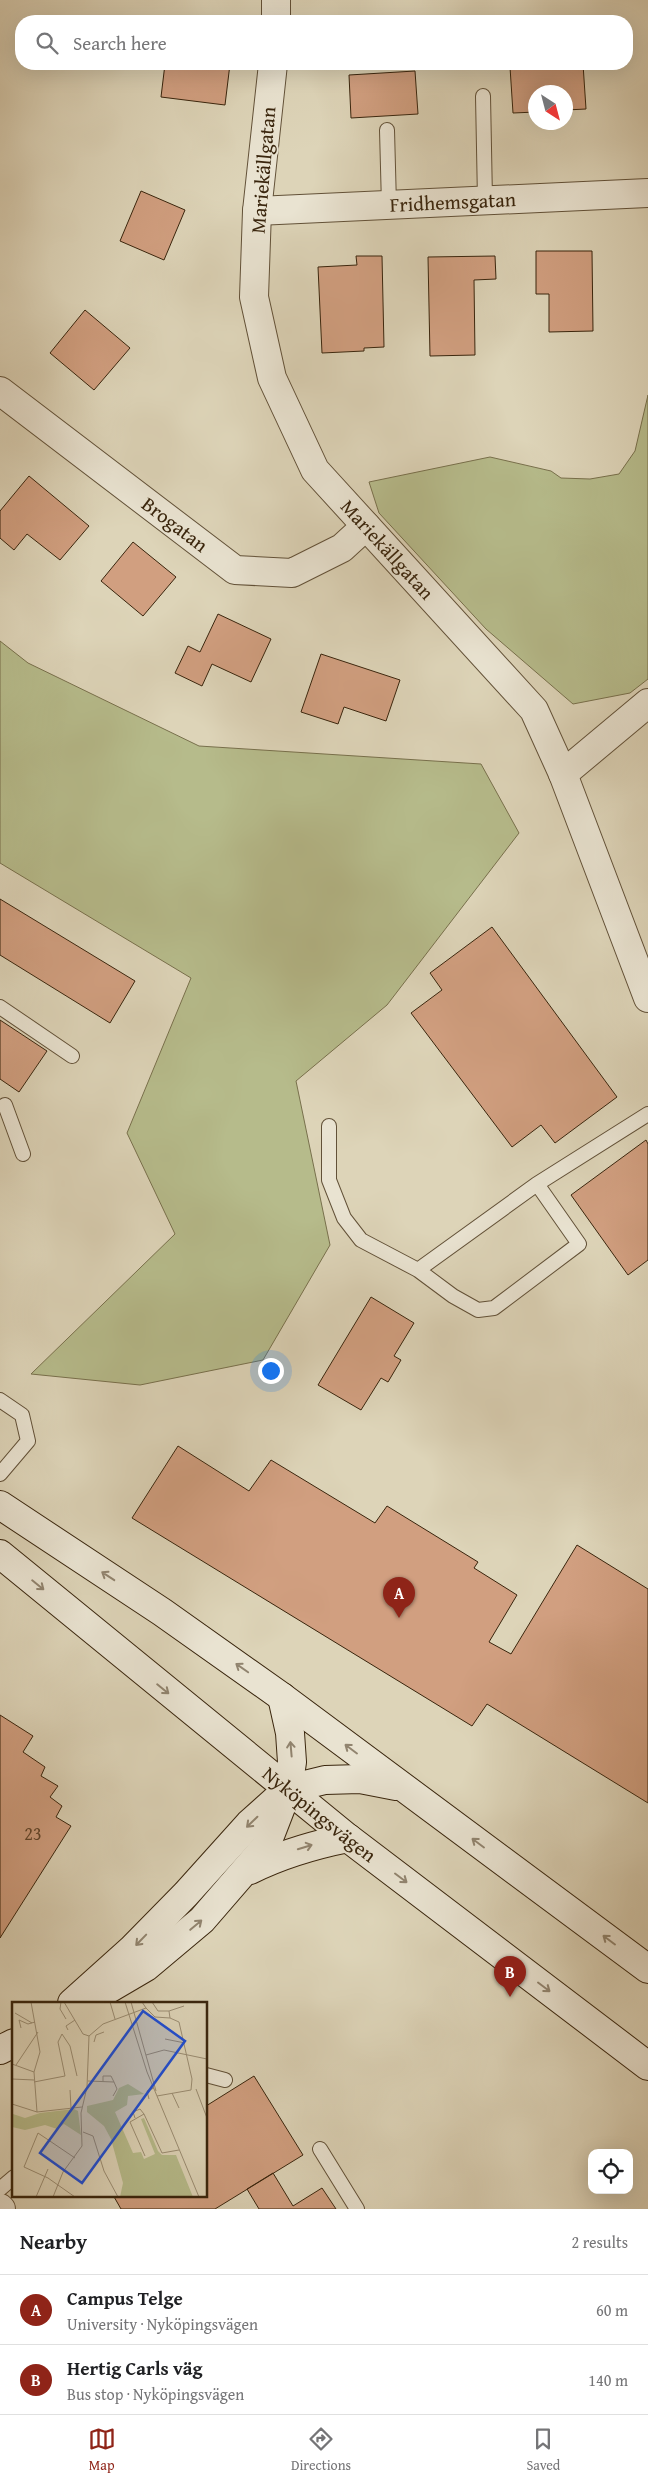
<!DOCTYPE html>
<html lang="en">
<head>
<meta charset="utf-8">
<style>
	:root { --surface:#fff; --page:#f6f6f6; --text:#202124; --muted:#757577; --line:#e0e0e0; --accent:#8f2418 }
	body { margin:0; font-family:"Gentium Book Plus",serif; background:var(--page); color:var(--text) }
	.controls { position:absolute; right:15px; bottom:15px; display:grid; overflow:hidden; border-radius:10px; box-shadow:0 5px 20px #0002 }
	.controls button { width:45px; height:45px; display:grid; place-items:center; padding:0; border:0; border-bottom:1px solid var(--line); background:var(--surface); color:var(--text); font:25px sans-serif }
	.compass { position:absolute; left:528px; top:85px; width:45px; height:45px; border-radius:50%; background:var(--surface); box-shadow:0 5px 20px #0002; rotate:144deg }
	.you { position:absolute; left:270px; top:1370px; width:18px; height:18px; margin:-12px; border:4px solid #fff; border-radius:50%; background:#1a73e8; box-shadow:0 0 0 8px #1a73e833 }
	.badge { display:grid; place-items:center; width:32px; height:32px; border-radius:50%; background:var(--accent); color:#fff; font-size:16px; font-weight:700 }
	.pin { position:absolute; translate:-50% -41px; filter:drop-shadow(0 1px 2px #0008) }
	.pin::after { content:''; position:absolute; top:26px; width:18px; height:15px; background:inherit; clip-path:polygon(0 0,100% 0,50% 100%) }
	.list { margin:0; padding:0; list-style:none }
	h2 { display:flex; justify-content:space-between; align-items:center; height:65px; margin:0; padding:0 20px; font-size:21px }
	h2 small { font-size:16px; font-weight:400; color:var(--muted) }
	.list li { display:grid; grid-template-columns:32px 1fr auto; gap:15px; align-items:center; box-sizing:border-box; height:70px; padding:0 20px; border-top:1px solid var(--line) }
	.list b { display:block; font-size:19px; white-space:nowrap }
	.list p { margin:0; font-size:16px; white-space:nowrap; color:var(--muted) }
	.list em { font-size:16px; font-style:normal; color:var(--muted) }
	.icon { flex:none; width:28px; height:28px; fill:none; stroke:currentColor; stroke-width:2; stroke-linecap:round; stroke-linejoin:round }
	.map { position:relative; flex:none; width:648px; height:2209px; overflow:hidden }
	.search { position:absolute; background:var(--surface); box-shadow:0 5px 20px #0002; left:15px; right:15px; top:15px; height:55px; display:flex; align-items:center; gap:12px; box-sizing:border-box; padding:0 18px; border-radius:20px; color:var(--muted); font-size:19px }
	.sheet { height:205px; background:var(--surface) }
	nav { display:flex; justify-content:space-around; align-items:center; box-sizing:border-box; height:70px; border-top:1px solid var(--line); background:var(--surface); font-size:14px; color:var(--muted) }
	nav a { display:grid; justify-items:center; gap:2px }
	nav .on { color:var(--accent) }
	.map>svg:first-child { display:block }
</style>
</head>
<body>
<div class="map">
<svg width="648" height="2209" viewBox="0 0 648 2209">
	<rect width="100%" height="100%" fill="#ddd4b8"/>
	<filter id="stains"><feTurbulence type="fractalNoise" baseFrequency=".004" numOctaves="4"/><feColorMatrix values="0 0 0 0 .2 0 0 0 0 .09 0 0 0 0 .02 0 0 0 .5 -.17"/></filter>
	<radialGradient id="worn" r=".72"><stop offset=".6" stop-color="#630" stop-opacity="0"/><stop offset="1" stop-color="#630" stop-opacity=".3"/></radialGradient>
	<path fill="#b6bb8b" stroke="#78704c" d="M648,395V679L630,693L573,704L486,629L379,513L369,482L490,457L551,471L561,478L590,479L619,474L635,451Z
		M0,641L28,663L199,746L481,764L519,833L387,1005L296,1081L330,1245L263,1360L140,1385L31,1374L175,1234L127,1133L191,978L0,863Z"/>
	<path fill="#d19f80" stroke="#39250d" d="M165,64H230L225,105L161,97Z
		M583,64L586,109L566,110V92H536V112L513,113L510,67Z
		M415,71L418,114L351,118L349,75Z
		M141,191L185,210L164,260L120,241Z
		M536,251H592L593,331L549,332V294H536Z
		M356,256H382L384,347L364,348V351L322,353L318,267L357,265Z
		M495,256L496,279L474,280L475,355L430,356L428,257Z
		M85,310L130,348L94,390L50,353Z
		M29,476L89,526L60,560L27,534L14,550L0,538V511Z
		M133,542L176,577L143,616L101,581Z
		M218,614L271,639L251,682L212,664L202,686L175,673L188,646L200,652Z
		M321,654L400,680L386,721L344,707L338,724L301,712Z
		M0,899L135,981L110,1023L0,955Z
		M492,927L617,1097L555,1143L541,1125L512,1147L411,1013L442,990L430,973Z
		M0,1020L47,1051L19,1092L0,1079Z
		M646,1140L648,1144V1260L628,1275L571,1195Z
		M371,1297L414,1323L394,1356L401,1360L388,1382L381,1378L361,1410L318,1385Z
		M178,1446L249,1491L271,1460L375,1523L387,1506L478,1562L474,1568L517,1595L489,1642L511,1654L577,1545L648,1589V1803L487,1704L472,1726L132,1518Z
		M0,1715L33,1736L23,1752L45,1767L41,1776L58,1786L50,1797L62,1806L56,1817L71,1826L0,1938Z
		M254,2076L303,2155L215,2209H121L113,2195H206V2106Z
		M273,2173L293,2206L322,2188L336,2209H259L247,2189Z"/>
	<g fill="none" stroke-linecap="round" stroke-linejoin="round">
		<g stroke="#625138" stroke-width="16">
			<path id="service" d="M483,96L485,200
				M387,130L389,205
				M0,1007L72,1056
				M5,1105L23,1154
				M329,1126V1180L344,1218L361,1240L418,1270L537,1184L648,1114
				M418,1270L453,1296L478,1310L494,1308L579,1244L537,1184
				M0,1400L22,1415L28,1441L0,1474
				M206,2075L225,2080
				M320,2149L357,2209
				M0,2189L14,2177"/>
		</g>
		<g stroke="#625138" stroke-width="30">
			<g id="minor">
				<path id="s1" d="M257,211L648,193"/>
				<path id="s2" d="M0,391L235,570L292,573L342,548L366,526"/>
				<path d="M0,2208L1,2209"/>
			</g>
		</g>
		<g stroke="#625138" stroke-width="30">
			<g id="tertiary">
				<path d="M276,21V0"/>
				<path id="s3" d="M273,64L257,211L254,297L272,378L315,470L534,710L563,774L648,998"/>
				<path d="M563,774L648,703"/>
			</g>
		</g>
		<g stroke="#39250d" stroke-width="30">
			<g id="secondary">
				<path d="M0,1505L162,1612L282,1697L648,1969"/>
				<path id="s4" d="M0,1554L348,1838L648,2066"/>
				<path d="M250,1870C282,1854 313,1845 348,1838"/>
				<path d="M100,1994L146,1967L202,1920L266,1846L288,1789L292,1762L290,1733L282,1697"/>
				<path d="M72,2003L131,1950L186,1894L249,1824L288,1789L325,1780L360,1779L396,1786"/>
				<path d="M0,2050L14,2043"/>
			</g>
		</g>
		<use href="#service" stroke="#e9e3d1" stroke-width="14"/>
		<use href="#minor" stroke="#e9e3d1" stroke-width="28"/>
		<use href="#tertiary" stroke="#e9e3d1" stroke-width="28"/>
		<use href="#secondary" stroke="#e9e3d1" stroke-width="28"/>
	</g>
	<defs><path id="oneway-shaft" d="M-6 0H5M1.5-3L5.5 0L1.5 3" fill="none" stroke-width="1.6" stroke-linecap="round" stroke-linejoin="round" transform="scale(1.25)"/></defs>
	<g stroke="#91846f">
		<use href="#oneway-shaft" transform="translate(108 1576) rotate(-147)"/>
		<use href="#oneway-shaft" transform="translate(38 1585) rotate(39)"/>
		<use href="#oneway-shaft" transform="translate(242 1668) rotate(-145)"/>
		<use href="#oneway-shaft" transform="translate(163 1689) rotate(39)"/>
		<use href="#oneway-shaft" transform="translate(291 1749) rotate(-95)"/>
		<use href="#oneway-shaft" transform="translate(351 1749) rotate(-143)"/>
		<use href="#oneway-shaft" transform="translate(252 1822) rotate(136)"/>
		<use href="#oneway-shaft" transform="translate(478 1843) rotate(-143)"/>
		<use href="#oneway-shaft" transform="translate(305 1847) rotate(-17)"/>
		<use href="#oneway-shaft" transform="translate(401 1878) rotate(37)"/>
		<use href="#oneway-shaft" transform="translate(196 1925) rotate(-40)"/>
		<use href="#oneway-shaft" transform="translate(141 1940) rotate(134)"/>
		<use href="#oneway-shaft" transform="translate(609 1940) rotate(-143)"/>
		<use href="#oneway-shaft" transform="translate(544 1987) rotate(37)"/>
	</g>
	<g text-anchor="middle" stroke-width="4" stroke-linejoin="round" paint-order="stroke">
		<g font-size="18" fill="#5f442a">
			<text x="33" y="1840">23</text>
		</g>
		<g font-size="20" fill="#39250d" stroke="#e9e3d1">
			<text transform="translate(263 170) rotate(-85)" y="7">Mariekällgatan</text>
			<text dy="7" stroke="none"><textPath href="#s1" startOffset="196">Fridhemsgatan</textPath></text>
			<text dy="7" stroke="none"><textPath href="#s2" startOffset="220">Brogatan</textPath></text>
			<text dy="7" stroke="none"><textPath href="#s3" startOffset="526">Mariekällgatan</textPath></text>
			<text dy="7" stroke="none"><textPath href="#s4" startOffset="412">Nyköpingsvägen</textPath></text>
		</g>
	</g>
	<g transform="translate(12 2002)">
		<rect width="195" height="195" fill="#ddd4b8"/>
		<path d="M116,82L132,92L116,94L115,103L103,110L121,151L129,150L132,157L143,152L129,117L132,116L146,149L150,153H164L181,195H108L111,181L99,137L92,124L75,110V104L101,98L107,86ZM62,107L66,109L69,133L52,122L45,127L33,123L13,128L0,125L1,112L13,116L28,111Z" fill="#b6bb8b"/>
		<path fill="none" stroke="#9b8e74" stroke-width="1" d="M19,0L28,50L22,70L25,110M49,0L48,7L54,17M52,0L71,32L77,34M98,0L103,17M113,0L135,70L187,195M119,0L144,89M140,0L146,9H157L158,16M134,6L143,15L158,16L167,20L180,77L179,88L145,94M157,9L172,4M3,11L20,21M9,26L7,18L16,22L23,20M56,28L54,24L63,18M153,37L173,41M82,40L84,33L92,30M134,53L152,48L195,57M0,62L22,70M4,63L26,30M0,77L22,78M76,79L102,80L105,87L101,94M22,80L53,74L46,40L50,32L58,44L65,74M91,80V74H99L102,80M184,87L195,116M58,88L59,106M160,91L167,106M137,97L135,89L142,86M0,102L25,110L70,105M123,116L121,110L128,107L132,112M71,130L81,134L92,169L106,195M133,154L118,120L132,112L150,151L167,148M12,165L26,131L63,156M12,165L36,176L63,195M24,195L36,167M41,195L51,170L70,144L69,111L75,85L77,34L91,22L134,6L130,0"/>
		<path fill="#1d4ed8" fill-opacity="0.15" stroke="#1d4ed8" stroke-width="2.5" d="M131,9L173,39L70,181L28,151Z"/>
		<rect width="195" height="195" fill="none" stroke="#39250d" stroke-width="2.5"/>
	</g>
	<rect width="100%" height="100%" filter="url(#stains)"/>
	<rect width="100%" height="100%" fill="url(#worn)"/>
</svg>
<div class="controls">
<button><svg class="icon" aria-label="locate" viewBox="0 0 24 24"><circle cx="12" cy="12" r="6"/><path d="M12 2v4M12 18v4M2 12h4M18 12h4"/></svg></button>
</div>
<svg class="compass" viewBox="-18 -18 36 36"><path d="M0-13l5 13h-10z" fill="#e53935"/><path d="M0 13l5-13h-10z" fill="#757577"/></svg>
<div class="you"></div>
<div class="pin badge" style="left:399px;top:1618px">A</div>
<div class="pin badge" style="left:510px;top:1997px">B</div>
<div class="search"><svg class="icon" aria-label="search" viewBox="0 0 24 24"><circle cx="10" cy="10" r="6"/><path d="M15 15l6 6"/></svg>Search here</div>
</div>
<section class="sheet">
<h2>Nearby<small>2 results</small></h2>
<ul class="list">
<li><span class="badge">A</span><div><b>Campus Telge</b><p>University · Nyköpingsvägen</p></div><em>60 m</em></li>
<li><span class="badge">B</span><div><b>Hertig Carls väg</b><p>Bus stop · Nyköpingsvägen</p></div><em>140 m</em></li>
</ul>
</section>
<nav>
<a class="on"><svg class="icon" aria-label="map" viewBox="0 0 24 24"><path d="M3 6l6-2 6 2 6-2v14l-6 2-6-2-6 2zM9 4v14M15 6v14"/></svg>Map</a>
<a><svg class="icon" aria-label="directions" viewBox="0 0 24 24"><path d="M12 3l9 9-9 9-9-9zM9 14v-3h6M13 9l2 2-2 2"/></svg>Directions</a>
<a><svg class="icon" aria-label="saved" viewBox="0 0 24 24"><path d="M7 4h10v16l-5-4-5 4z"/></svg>Saved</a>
</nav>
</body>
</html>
